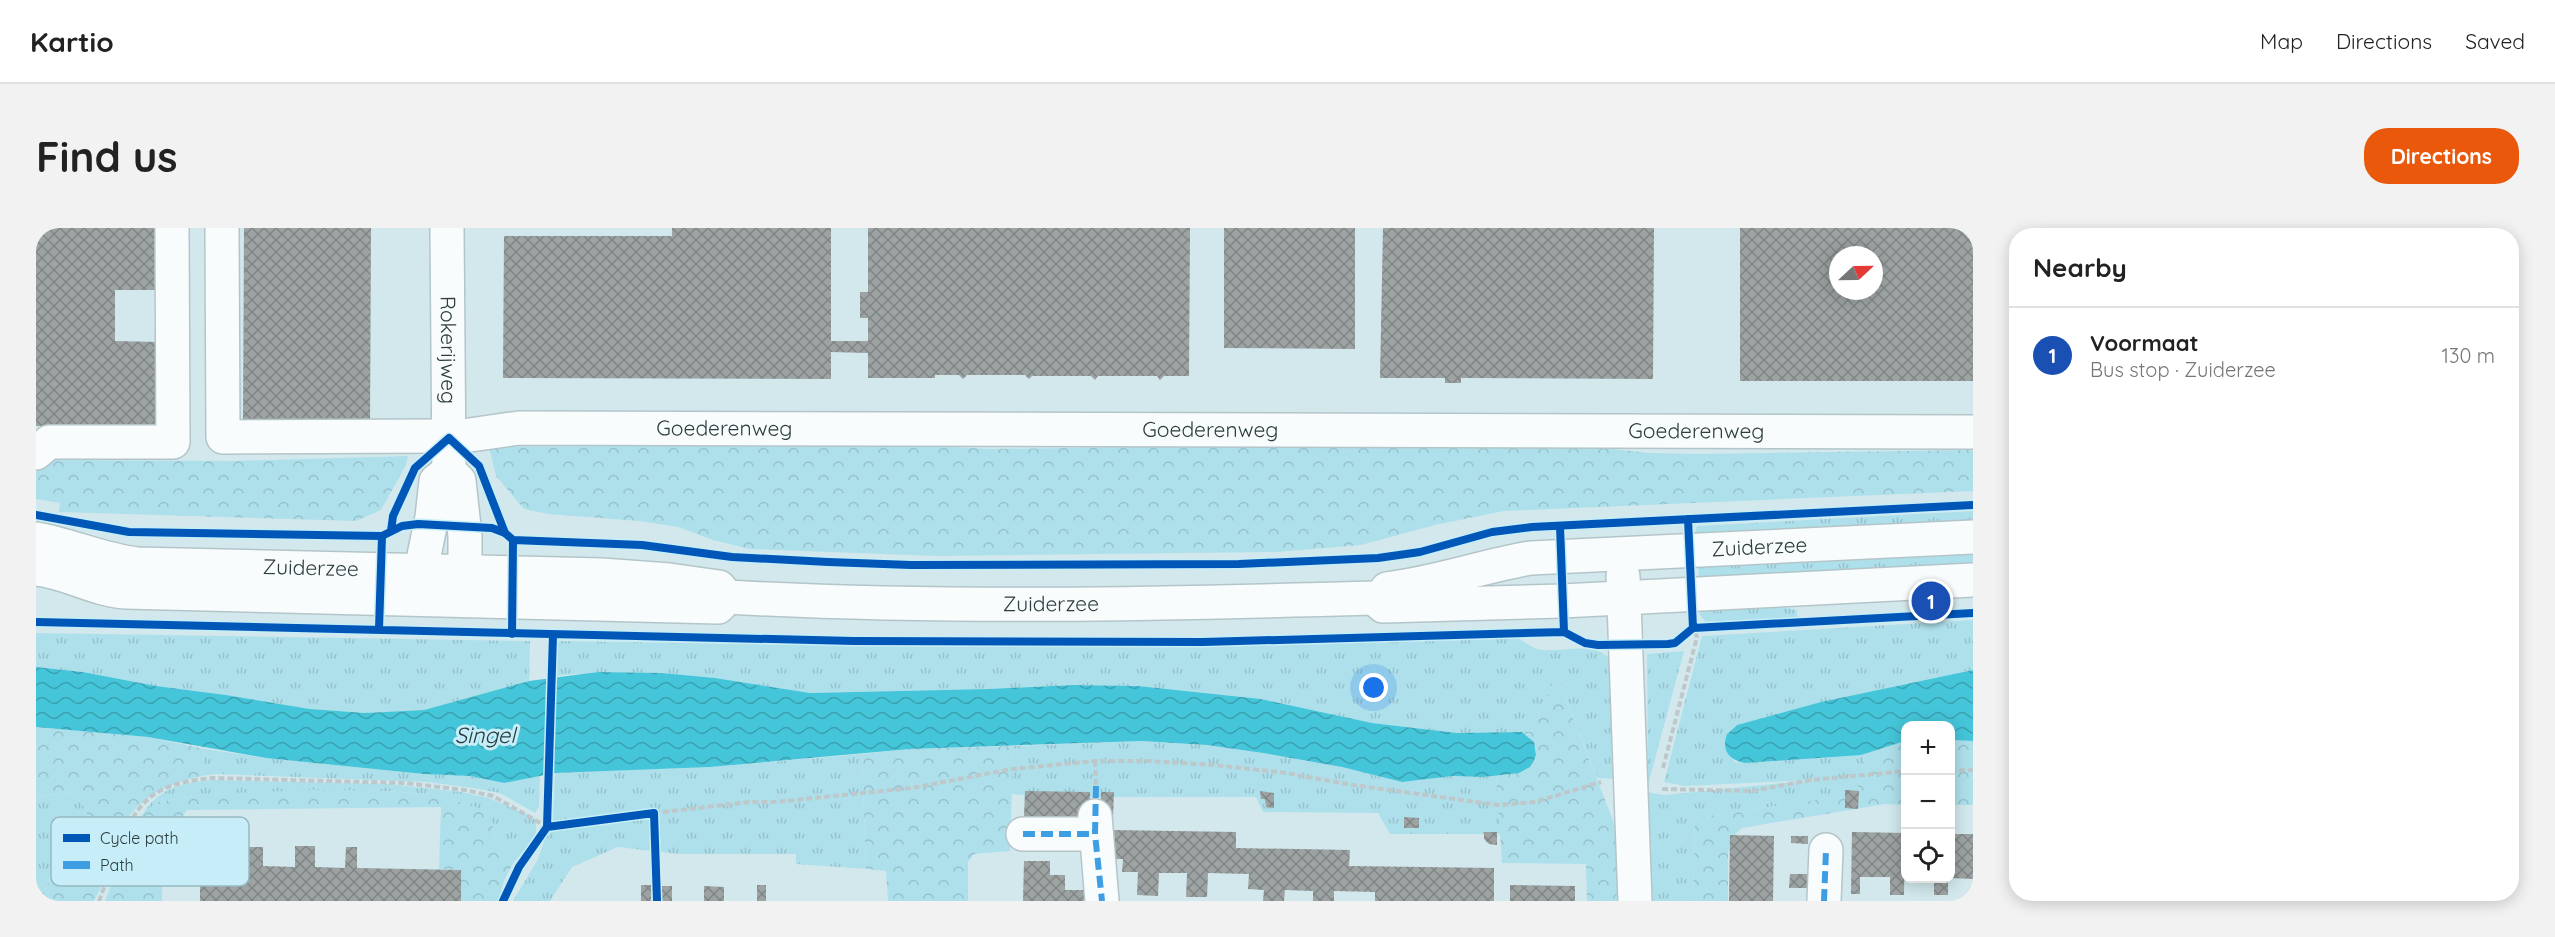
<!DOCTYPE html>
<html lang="en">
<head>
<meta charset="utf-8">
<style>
	:root { --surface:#fff; --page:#f2f2f2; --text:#222; --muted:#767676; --line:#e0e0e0; --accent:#ea580c }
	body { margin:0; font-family:Quicksand,sans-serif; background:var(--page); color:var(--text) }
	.controls { position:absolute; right:18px; bottom:18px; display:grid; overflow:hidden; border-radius:12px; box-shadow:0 3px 15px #0003 }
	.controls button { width:54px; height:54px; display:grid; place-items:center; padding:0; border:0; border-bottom:2px solid var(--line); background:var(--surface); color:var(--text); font:30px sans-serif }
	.compass { position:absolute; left:1793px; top:18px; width:54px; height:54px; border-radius:50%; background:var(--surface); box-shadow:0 3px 15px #0003; rotate:68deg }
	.you { position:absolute; left:1338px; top:460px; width:21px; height:21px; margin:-15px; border:4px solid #fff; border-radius:50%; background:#1a73e8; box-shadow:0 0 0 9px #1a73e833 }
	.badge { display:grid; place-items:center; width:39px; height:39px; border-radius:50%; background:var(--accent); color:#fff; font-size:20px; font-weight:700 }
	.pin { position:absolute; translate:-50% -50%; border:3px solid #fff; box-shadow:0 2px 6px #0006 }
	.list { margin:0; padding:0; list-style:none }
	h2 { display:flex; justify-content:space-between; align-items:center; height:78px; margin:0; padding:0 24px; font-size:26px }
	h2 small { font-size:20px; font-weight:400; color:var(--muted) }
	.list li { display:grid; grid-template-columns:39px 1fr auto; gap:18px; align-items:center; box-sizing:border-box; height:96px; padding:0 24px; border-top:2px solid var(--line) }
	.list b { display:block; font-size:22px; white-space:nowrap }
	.list p { margin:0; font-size:20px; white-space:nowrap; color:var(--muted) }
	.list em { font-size:20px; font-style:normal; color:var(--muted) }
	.icon { flex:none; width:33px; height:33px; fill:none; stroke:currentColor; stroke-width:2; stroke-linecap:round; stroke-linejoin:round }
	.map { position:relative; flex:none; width:1937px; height:673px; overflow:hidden; border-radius:24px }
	header { display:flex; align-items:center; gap:36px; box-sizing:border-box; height:84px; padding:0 30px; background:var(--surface); border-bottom:2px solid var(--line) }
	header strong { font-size:28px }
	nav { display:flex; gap:33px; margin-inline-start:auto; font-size:21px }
	.intro { display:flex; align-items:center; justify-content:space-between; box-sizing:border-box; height:144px; padding:0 36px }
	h1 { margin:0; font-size:42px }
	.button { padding:15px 27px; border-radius:24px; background:var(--accent); color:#fff; font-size:21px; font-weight:700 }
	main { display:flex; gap:36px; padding:0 36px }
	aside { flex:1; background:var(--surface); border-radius:24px; box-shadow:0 3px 15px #0003 }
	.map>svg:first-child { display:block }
</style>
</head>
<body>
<header>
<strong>Kartio</strong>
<nav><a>Map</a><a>Directions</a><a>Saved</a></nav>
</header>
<div class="intro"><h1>Find us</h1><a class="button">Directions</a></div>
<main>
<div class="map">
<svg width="1937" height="673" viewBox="0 0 1937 673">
	<defs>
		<pattern id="grass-tufts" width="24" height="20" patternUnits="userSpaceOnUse" patternTransform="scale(1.5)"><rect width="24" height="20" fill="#aee0eb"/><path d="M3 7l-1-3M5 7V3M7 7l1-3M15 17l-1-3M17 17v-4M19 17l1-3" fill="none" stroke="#96c1cb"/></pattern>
		<pattern id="forest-crowns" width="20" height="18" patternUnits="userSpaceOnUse" patternTransform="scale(1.5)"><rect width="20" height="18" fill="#aee0eb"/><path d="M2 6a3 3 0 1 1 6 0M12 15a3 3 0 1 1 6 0" fill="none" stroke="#96c1cb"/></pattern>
		<pattern id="water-waves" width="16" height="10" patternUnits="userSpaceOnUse" patternTransform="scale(1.5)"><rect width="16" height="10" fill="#45c5d9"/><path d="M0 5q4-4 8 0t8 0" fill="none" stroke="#3aa1b1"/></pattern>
		<pattern id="building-cross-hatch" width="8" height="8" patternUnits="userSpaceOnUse" patternTransform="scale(1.5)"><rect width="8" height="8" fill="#9da2a2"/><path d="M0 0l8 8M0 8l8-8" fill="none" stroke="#808585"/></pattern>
	</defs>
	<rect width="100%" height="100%" fill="#d2e8ed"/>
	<path fill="url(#grass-tufts)" d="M1937,283V300L1659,306L1661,298Z
		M1937,315V345L1663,358L1662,329Z
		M1716,374L1761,382V390L1670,394L1664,387V375Z
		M1937,392V442L1785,474L1701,497C1683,508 1689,520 1699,534L1709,535L1829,525L1820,566L1659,590L1657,673H1613L1610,564L1628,567L1776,552L1649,558L1628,554L1666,408Z
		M0,405L494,413L493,453L388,482L329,485L274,481L190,467L120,458L47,444L0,439Z
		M1480,409C1488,413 1497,421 1506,422C1526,424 1559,413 1574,431L1581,551L1561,550L1522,452L1516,457L1495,504L1421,505L1336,495L1225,471L1102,458L1037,457L953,461L774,465L679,450L626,445L562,444L519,448V413L913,419Z
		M1648,423L1612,557L1611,426Z
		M1106,513L1171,517L1227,525L1306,539L1366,554L1417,548L1447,549L1460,547L1465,606H1354L1342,585L1227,584L1220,569H1011L975,566L977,518Z
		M169,521L230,530L388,546L434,548L468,555L504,548L503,579L499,585L464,565L437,560L391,554L180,546L165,548Z
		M826,526L830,641L760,636V626H642L582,619L536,639L514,673H477L502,631L517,587L519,545L674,539Z
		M176,552L353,556L425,564L453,570L495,588L500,593V610L477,635L460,613L456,595L419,574L396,566L330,562L170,566L123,574L109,583C123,560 150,554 176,552Z
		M37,565L49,580L55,597C45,610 33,616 23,627C17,634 10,663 5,673H0V568Z"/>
	<path fill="url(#forest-crowns)" d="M1437,214L1496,220L1542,217L1614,225L1663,226L1937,222V263L1468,283L1399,297L1325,317L1242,324L902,328L714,321L677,312L642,299L603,293L512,286L488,281L460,248L453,219L853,216L955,221Z
		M372,228L370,237L345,282L320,293L23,284L24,275L0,271V239L12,232L198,233Z
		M1522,452L1584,610L1587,673H1551L1550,636L1466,635L1460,547C1469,546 1480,547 1489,542C1508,533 1500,512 1486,504H1495L1516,457Z
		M0,499L112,509L169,521L165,548C133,556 102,568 86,600C75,623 71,650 58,673H5C10,663 18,634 23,627C33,616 45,610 55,597L49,580L37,565L0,568Z
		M1914,512L1937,513V577H1915Z
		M1869,513V577L1849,576L1706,600L1695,610L1692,625V673H1657L1659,590L1820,566L1829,525Z
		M977,518L974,623L938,626L932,634V673H852L850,643L830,641L826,526L874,521Z
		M273,562H330L396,566L446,581L456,595L460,613L477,635L467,655L463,673H425V642L403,641L405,579L151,582L144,592L135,596C124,621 127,647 126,673H69L99,595L109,583L123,574L170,566Z"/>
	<path fill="url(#water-waves)" d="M0,439L47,444L120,458L190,467L274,481L329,485L388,482L493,453L562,444L626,445L679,450L774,465L953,461L1037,457L1102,458L1225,471L1336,495L1421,505L1486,504L1498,514L1500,527L1498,533L1494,539L1483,545L1447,549L1417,548L1366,554L1306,539L1227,525L1171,517L1106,513L874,521L674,539L519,545L468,555L434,548L388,546L230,530L112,509L0,499Z
		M1937,442V513L1915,512L1914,497H1870L1869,513L1825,527L1709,535C1693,532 1685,522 1691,506L1701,497L1785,474Z"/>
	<path fill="url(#building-cross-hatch)" fill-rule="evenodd" d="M0,0H122V62H79V113L122,114V198H0Z
		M208,0H335L334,199H207Z
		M636,0H795V113H832V90H824V64H832V0H1154L1153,148H1128L1124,152L1121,148H1062L1059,152L1055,148H996L993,151L989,147H931L927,151L923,147H899V150H832V125L795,124V151L467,150L468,8H636Z
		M1188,0H1319V121L1188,120Z
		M1347,0H1618L1617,151L1425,150V155H1409V150H1344Z
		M1704,0H1937V153H1704ZM1802,27H1838V63H1802Z
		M1809,562L1823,563L1822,581L1809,580Z
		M989,563L1054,564V589H988Z
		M1224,563L1238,565V580L1230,579L1229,571H1225Z
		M1065,564H1078L1077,590H1064Z
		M1368,589L1383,590V600H1368Z
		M1074,602L1200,604V620L1314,622L1313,638L1458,640V673H1339V664L1298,663V673H1277V663L1249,662L1248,673H1227L1228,662L1212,661L1213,646L1172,645L1171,669H1150L1151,645H1123L1122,668L1101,667L1102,644H1086L1087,631H1073Z
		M1448,604H1461V617L1453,616L1448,611Z
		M1816,604L1869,605L1868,667H1854V649H1824V666H1815Z
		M1914,606H1937V651L1914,650Z
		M1694,607L1738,608L1737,673H1693Z
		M1755,608H1772V616L1755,615Z
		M259,618H279V639L309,640L310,619H321V640L425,642V673H164V630H175V649L207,650V619H227V638L259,639Z
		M988,633H1014V647H1029V662H1052V673H987Z
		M1754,646H1771V660H1753Z
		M1898,651H1912V667H1898Z
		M605,657H615V673H605Z
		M721,657H730V673H721Z
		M1474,657L1539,658V673H1474Z
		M626,658H636V673H625Z
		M668,658L688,659V673H668Z"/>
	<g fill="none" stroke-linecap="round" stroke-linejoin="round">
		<g stroke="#b4c5c9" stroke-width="36">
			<g id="minor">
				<path d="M186,0L187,209L413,208"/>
				<path id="s1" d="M411,0L413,243L423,253L429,308V343L416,361"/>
				<path id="s2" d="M413,210L483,200L1937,204"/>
				<path d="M0,225L13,214H137L136,0"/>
				<path id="s3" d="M0,311C35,317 66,332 101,336L566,347L633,352L683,359L691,369"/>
				<path d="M0,341C31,344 58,362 90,364L682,379L690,371"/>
				<path d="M1587,348L1599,673"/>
				<path d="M397,358L385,342L396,289L400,253L413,243"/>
				<path id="s4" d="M1351,361C1400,355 1447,338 1495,330L1937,309"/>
				<path id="s5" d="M691,369C906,381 1123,376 1338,370L1347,378L1526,373L1937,352"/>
				<path d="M1059,588L1066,673"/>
				<path d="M987,606H1059"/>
				<path d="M1788,673L1790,622"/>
			</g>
		</g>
		<path stroke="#bec7c9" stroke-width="4" stroke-dasharray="6 3" stroke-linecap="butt" d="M1059,533L1060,558
			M1627,540L1661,409L1657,400
			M1914,543L1937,542
			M1626,561L1716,563L1775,552L1870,543
			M618,585L714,574H739L876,560L976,541L1059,533H1114L1178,537L1250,545L1317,557L1462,577L1499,574L1565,554
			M63,673C76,640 85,597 111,572C128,556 155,552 177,550L369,555L429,562L457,568L511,599"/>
		<use href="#minor" stroke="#f8fcfc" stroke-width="33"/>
		<path stroke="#3d9ee3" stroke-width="6" stroke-dasharray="12 6" stroke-linecap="butt" d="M1060,558L1059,606L1066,673
			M987,606H1059
			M1788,673L1790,622"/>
		<g stroke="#c7eef8" stroke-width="11">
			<path id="cycleway" d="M0,287L93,304L346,308L366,298L382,296L456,300L469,305L477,312L606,317L696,329L792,334L875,337L1203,336L1342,330L1384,324L1456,304L1496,299L1937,277
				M1652,291L1657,400
				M1524,298L1528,404
				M355,303L357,288L379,240L413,210L443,238L469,305
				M0,394L818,413L1167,414L1528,404L1549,415L1562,417L1632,416L1639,415L1657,400L1937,385
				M343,401L346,308
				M476,406L477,312
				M511,599L618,585L621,673
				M467,673L483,639L511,599L517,407"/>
		</g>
		<use href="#cycleway" stroke="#0057b8" stroke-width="8"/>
	</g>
	<g text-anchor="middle" stroke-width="6" stroke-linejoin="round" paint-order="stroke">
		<g font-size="21" fill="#2c3c3f" stroke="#c7eef8">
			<text dy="7" stroke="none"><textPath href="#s1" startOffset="122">Rokerijweg</textPath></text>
			<text dy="7" stroke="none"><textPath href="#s2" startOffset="276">Goederenweg</textPath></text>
			<text dy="7" stroke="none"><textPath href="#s2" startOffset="762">Goederenweg</textPath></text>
			<text dy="7" stroke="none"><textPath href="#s2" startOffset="1248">Goederenweg</textPath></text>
			<text dy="7" stroke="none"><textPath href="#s4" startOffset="376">Zuiderzee</textPath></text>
			<text dy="7" stroke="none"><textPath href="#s3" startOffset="278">Zuiderzee</textPath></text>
			<text dy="7" stroke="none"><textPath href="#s5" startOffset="324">Zuiderzee</textPath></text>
		</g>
		<g font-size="22" font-style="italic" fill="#253d42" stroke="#c7eef8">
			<text x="449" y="515">Singel</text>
		</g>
	</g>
	<rect x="15" y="589" width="198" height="69" rx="9" fill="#c7eef8" stroke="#98b9c0" stroke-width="1.5"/>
	<rect x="27" y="606" width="27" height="8" fill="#0057b8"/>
	<rect x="27" y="633" width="27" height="8" fill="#3d9ee3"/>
	<g font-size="16" fill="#2c3c3f">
		<text x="64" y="616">Cycle path</text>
		<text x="64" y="643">Path</text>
	</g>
</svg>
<div class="controls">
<button>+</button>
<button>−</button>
<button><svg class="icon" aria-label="locate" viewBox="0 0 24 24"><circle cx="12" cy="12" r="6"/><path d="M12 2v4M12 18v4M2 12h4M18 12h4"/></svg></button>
</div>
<svg class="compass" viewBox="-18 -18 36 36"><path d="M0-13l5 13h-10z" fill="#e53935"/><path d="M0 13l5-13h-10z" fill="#767676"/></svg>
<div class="you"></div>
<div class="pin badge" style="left:1895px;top:373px;background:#1a4fb4">1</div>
</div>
<aside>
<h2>Nearby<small></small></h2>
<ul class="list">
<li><span class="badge" style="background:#1a4fb4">1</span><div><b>Voormaat</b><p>Bus stop · Zuiderzee</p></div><em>130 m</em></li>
</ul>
</aside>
</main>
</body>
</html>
